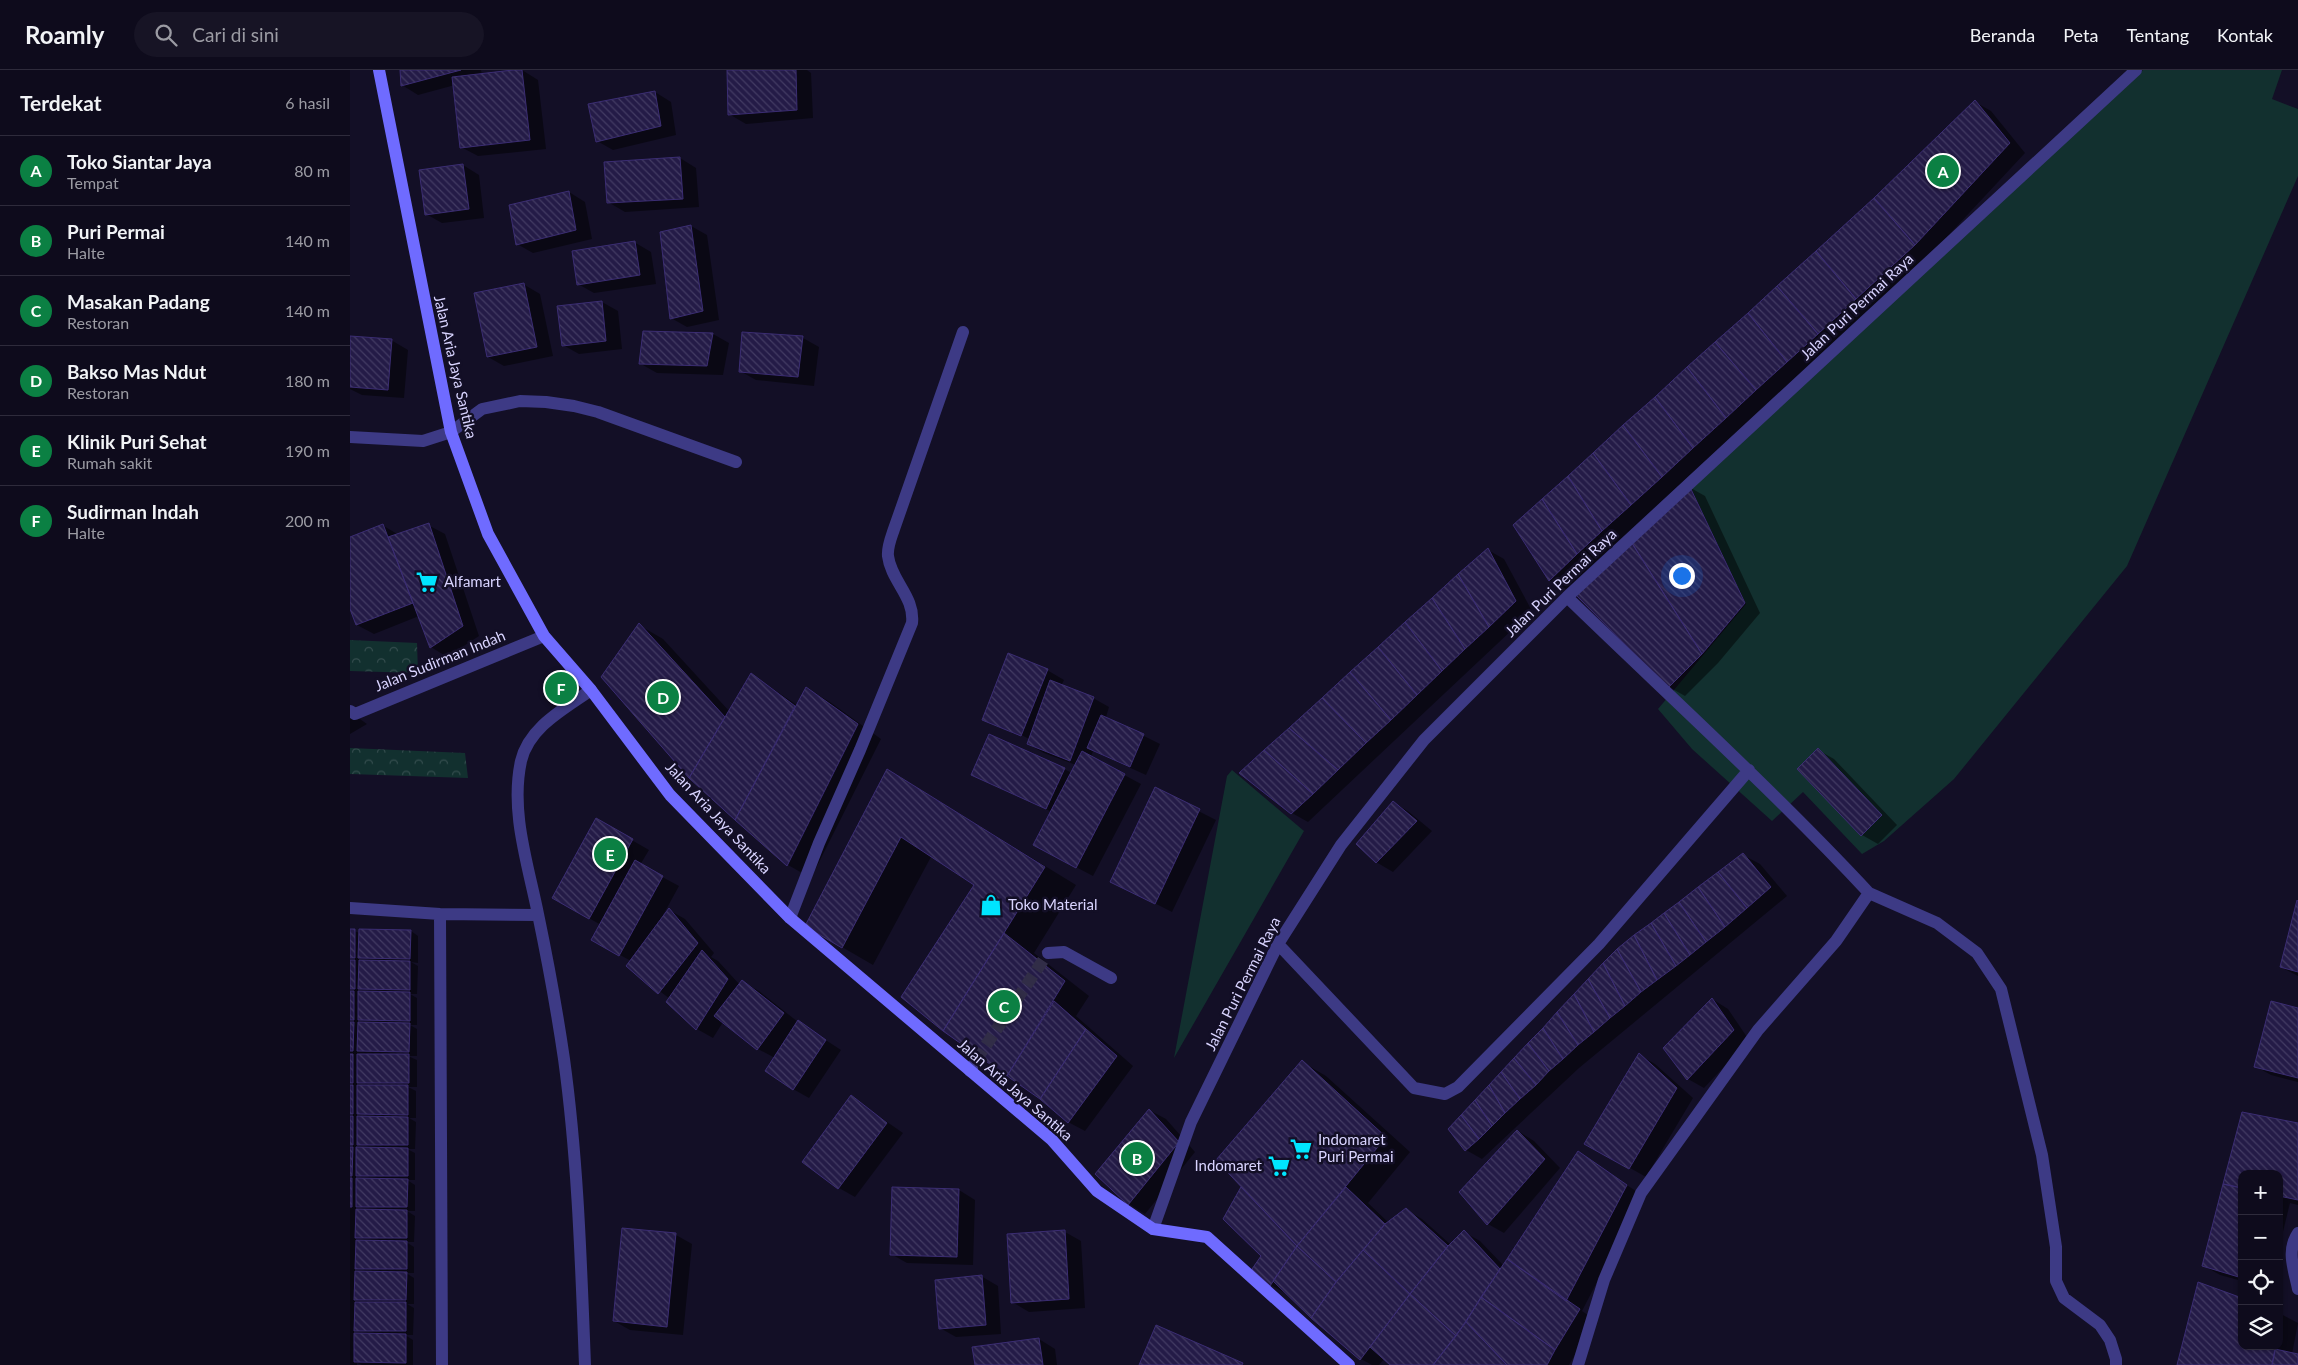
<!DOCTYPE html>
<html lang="id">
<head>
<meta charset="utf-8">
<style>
	:root { --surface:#0e0b1c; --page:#171425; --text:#f1f3f6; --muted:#9b9ba3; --line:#2e2b3b; --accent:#0b8043 }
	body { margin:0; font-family:Lato,sans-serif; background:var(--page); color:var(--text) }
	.controls { position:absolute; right:15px; bottom:15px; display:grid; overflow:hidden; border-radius:10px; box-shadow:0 1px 4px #0004 }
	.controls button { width:45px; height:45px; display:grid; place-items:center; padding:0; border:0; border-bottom:1px solid var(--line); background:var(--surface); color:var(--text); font:25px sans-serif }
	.you { position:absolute; left:1331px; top:505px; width:18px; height:18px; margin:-12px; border:4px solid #fff; border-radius:50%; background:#1a73e8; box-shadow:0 0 0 8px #1a73e833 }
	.badge { display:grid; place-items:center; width:32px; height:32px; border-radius:50%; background:var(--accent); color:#fff; font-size:16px; font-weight:700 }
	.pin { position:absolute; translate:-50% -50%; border:2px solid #fff; box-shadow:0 1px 5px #0006 }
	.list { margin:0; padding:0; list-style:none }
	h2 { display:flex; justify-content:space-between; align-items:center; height:65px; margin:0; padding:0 20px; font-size:21px }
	h2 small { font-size:16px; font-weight:400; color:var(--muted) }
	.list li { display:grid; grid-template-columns:32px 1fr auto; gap:15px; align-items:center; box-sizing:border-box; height:70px; padding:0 20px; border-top:1px solid var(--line) }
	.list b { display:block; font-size:19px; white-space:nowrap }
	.list p { margin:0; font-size:16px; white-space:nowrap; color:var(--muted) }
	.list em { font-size:16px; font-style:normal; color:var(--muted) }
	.icon { flex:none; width:28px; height:28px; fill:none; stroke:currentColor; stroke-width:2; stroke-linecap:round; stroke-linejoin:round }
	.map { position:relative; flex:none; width:1948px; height:1295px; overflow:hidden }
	header { display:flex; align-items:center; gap:30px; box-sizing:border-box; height:70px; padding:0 25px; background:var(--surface); border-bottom:1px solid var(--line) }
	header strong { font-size:24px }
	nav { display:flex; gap:28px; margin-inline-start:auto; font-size:18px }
	.search { width:350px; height:45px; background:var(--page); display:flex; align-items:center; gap:12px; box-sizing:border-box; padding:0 18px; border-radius:28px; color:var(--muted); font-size:19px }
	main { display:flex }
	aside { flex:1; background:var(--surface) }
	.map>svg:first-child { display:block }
</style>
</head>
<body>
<header>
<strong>Roamly</strong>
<div class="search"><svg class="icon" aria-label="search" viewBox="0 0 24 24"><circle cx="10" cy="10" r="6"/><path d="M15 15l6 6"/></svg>Cari di sini</div>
<nav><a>Beranda</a><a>Peta</a><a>Tentang</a><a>Kontak</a></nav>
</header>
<main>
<aside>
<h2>Terdekat<small>6 hasil</small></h2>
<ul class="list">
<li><span class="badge">A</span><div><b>Toko Siantar Jaya</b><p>Tempat</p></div><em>80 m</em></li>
<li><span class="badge">B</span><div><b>Puri Permai</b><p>Halte</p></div><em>140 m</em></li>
<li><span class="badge">C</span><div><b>Masakan Padang</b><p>Restoran</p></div><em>140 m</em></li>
<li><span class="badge">D</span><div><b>Bakso Mas Ndut</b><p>Restoran</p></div><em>180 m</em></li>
<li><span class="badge">E</span><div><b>Klinik Puri Sehat</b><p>Rumah sakit</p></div><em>190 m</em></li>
<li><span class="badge">F</span><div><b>Sudirman Indah</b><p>Halte</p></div><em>200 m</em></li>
</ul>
</aside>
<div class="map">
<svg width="1948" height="1295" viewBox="0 0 1948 1295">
	<defs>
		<pattern id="park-crowns" width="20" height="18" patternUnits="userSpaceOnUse" patternTransform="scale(1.25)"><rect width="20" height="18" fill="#12302f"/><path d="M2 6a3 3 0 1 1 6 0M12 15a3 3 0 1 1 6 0" fill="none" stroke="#344d4e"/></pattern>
		<pattern id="building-back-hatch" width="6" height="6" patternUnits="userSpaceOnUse" patternTransform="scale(1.25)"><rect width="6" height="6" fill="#241b47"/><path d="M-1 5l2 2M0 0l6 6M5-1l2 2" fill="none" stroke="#433b63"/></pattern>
	</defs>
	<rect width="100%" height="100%" fill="#130f26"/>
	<path fill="#12302f" d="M1793,0H1932L1922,29L1948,39V106L1777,496L1604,709L1534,771L1512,784L1453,722L1422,751L1342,679L1308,639L1396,534L1339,414Z
		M882,700L954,761L824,988L877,706Z"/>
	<path fill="url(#park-crowns)" d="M0,570L67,573L68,603L0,601Z
		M0,678L115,683L118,708L0,704Z"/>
	<path fill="#0007" d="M51,0H131L132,5L172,0L188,10L196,79L128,86L111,77L105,15L68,25L52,15Z
		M378,0H457L461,3L463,48L396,54L379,44Z
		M305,22L321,32L326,65L263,80L247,71Z
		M1625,32L1641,41L1675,83L1581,184L1216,519L1199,510L1467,182Z
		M330,88L346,98L349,137L275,142L258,132Z
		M113,95L129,105L134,148L92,153L76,144Z
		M219,122L235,132L242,169L183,183L167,174Z
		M341,156L357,165L369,250L337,257L321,248Z
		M284,172L301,182L306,214L244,223L228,214Z
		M173,214L190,224L203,286L154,296L138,287Z
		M252,232L268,241L272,279L229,284L213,275Z
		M393,263L453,268L469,277L464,316L406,310L390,301Z
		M363,264L379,273L373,305L307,303L291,294Z
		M0,267L41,270L58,280L54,328L12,325L0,319Z
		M1339,417L1355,426L1410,543L1368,593L1335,626L1319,617Z
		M32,455L49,465L78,455L95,464L129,566L97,587L81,577L69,546L24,564L7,555L0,536V468Z
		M1138,480L1154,489L1182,541L958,752L942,743Z
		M289,555L313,569L380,642L402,605L447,635L456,618L480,632L531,669L461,808L438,795L340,707L252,606Z
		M697,600L714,610L711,616L743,628L759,637L756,647L810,674L796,705L743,681L741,687L791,714L743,806L701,784L702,742L623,704L714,699L722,703L726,695L694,683L678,674L679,669L666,662L665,664L671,667L633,649Z
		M0,642L17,654L0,664Z
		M1468,680L1484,689L1547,755L1528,774L1512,765Z
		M569,719L726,815L684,883L739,926L726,946L783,996L735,1061L718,1052L691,1028L594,960L626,814L582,785L523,895L492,877Z
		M805,719L866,750L822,842L761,811Z
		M1043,732L1059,742L1082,761L1043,802L1026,792Z
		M247,750L299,780L290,795L329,816L312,847L319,840L335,849L364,883L361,887L368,891L390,915L392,912L409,921L448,952L491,980L459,1028L443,1019L425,988L408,979L373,952L363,968L347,959L318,932L320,929L277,896L281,891L243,870L251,855L204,828Z
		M1393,785L1410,794L1437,826L1229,998L1132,1089L1116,1080L1100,1059Z
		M1948,832V906L1931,897Z
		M0,860L10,863L61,861L68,866V893L61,892L68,896L67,924H60L67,928V955H60L67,959V986H58L67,990V1017H58L66,1021V1048H59L66,1052L65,1079H57L65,1083V1110H57L65,1115V1141H57L65,1146L64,1172H56L64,1177V1203H56L64,1208V1234H57L64,1238L63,1265H55L63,1270V1295H12L7,1293V1295H0Z
		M1362,929L1378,939L1399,970L1354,1018L1338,1009L1315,978Z
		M1948,939V1012L1921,1005L1905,996Z
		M1289,985L1305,994L1343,1028L1296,1107L1236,1073Z
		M952,992L976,1006L1060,1082L1018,1133L1039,1153L1056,1140L1072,1149L1101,1175L1114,1162L1130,1171L1154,1196L1228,1083L1292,1125L1232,1241L1245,1250L1219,1295H1041L1034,1289L1029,1295H1022L1011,1289L937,1224L921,1215L903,1199L912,1186L892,1119L897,1122Z
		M501,1027L553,1063L505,1127L489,1118Z
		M799,1040L816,1049L845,1082L795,1144L779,1134L747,1104Z
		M1893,1044L1948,1054V1135L1940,1133L1929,1178V1104H1892V1211L1870,1205L1853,1195Z
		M1168,1061L1184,1071L1210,1098L1154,1163L1138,1154Z
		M609,1120L625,1130L623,1195L557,1193L541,1184Z
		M273,1160L326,1165L342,1174L333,1265L280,1260L264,1251Z
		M715,1162L731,1171L735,1238L679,1242L662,1232Z
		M631,1206L648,1216L651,1264L606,1267L590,1258Z
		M1929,1243L1948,1253L1942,1284L1948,1285V1295H1828L1892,1276H1929Z
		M689,1269L705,1279L707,1295H626Z"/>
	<path fill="url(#building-back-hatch)" stroke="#3b2d73" d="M50,0H111L51,16Z
		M163,0H172L180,70L110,78L102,7Z
		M377,0H446L447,40L378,45Z
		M305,21L311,56L246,72L238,34Z
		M1625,30L1660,73L1565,175L1524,128Z
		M330,87L333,129L257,133L254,92Z
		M113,94L119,139L75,145L69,100Z
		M219,121L226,160L166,175L159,135Z
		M1524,128L1565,175L1506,229L1466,181Z
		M341,155L353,241L320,249L310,162Z
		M285,171L290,205L227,215L222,181Z
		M1466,181L1506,229L1468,264L1427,216Z
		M174,213L187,277L137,287L124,223Z
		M1427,216L1468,264L1437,292L1398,243Z
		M252,231L256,271L212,276L207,236Z
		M1398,243L1437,292L1406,320L1365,272Z
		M293,261L363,263L357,296L289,294Z
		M392,262L453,266L448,307L389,302Z
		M0,266L42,269L38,320L0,317Z
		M1365,272L1406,320L1376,348L1337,297Z
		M1337,297L1376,348L1343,378L1305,327Z
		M1305,327L1343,378L1312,407L1273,355Z
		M1273,355L1312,407L1281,435L1243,383Z
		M1243,383L1281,435L1252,461L1218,406Z
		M1218,406L1252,461L1227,484L1192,429Z
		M1339,415L1395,533L1352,584L1280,470Z
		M1192,429L1227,484L1199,511L1163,455Z
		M79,453L113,556L80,578L38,467Z
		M33,454L63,533L6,555L0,539V467Z
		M1280,470L1352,584L1318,618L1226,525Z
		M1138,478L1166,531L1139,557L1108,504Z
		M1108,504L1139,557L1115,579L1082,528Z
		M1082,528L1115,579L1092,601L1055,552Z
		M1055,552L1092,601L1067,625L1028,577Z
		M289,553L375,647L339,708L251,607Z
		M1028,577L1067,625L1041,650L1000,602Z
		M658,583L698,599L671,666L632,650Z
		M1000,602L1041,650L1016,673L972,628Z
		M401,603L445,636L385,750L339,708Z
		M700,610L744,627L720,691L677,674Z
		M456,617L508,654L437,796L385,750Z
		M972,628L1016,673L988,700L939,658Z
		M751,645L794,664L780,697L737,678Z
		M939,658L988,700L963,724L914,680Z
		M639,664L715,698L696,739L621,705Z
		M1468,678L1532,745L1511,766L1447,699Z
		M914,680L963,724L941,744L889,703Z
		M732,681L775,704L726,798L683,775Z
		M537,699L695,797L593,961L551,927L624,815L551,767L492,878L455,856Z
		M805,717L850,739L805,834L760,812Z
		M1043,731L1067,751L1026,793L1006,774Z
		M246,748L283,769L239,849L202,828Z
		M1393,783L1421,817L1397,838L1368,802Z
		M285,790L313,806L269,886L241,870Z
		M1368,802L1397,838L1375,857L1348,817Z
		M1348,817L1375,857L1356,872L1329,832Z
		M1947,830L1948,831V902L1930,897Z
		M1329,832L1356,872L1340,885L1314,843Z
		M319,838L348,873L308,924L276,896Z
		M1314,843L1340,885L1326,896L1301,853Z
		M1301,853L1326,896L1307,910L1284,865Z
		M0,859H5V888H0Z
		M9,859L61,860L60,889L8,888Z
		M654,863L715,911L657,1006L593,961Z
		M1284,865L1307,910L1291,922L1267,879Z
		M1267,879L1291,922L1275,936L1253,893Z
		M352,880L378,909L346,960L316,932Z
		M0,890H5V919H0Z
		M9,890L60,891V920L8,919Z
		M1253,893L1275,936L1260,948L1238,909Z
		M1238,909L1260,948L1244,962L1224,924Z
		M392,910L434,943L407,980L364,946Z
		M0,921H4V950H0Z
		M8,921L60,922V951L8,950Z
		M1224,924L1244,962L1228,975L1207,942Z
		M1362,928L1384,960L1337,1010L1313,978Z
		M704,931L736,959L690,1029L657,1006Z
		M1921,931L1948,938V1008L1904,997Z
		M1207,942L1228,975L1213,989L1193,958Z
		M448,950L476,970L443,1020L415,1001Z
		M0,952H4L3,981H0Z
		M8,952L60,953L59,982L7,981Z
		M1193,958L1213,989L1199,1001L1178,973Z
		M736,959L767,986L718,1053L690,1029Z
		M1178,973L1199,1001L1186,1015L1164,988Z
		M1289,983L1327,1018L1279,1099L1234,1074Z
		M0,984H3V1013H0Z
		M7,984H59V1013H7Z
		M1164,988L1186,1015L1170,1029L1151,1002Z
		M952,990L1036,1067L947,1176L866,1090Z
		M1151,1002L1170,1029L1155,1043L1139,1015Z
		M0,1015H3V1044H0Z
		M7,1015H58V1045L7,1044Z
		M1139,1015L1155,1043L1142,1056L1125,1030Z
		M501,1025L537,1053L488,1119L452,1092Z
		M1125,1030L1142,1056L1129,1069L1111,1045Z
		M799,1039L829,1072L778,1135L745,1104Z
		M1892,1042L1948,1053V1130L1929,1126V1104H1892V1118L1873,1114Z
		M1111,1045L1129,1069L1115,1081L1098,1059Z
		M0,1046H3V1075H0Z
		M7,1046L58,1047V1075H7Z
		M1167,1060L1195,1089L1137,1155L1109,1122Z
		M0,1077H3L2,1106H0Z
		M6,1077L58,1078V1106H6Z
		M1228,1081L1277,1115L1216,1231L1157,1189Z
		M0,1108H2V1137H0Z
		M6,1108L58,1109L57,1137H6Z
		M1873,1114L1892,1118V1208L1852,1196Z
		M542,1117L609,1119L607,1187L540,1185Z
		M891,1117L947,1176L920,1216L902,1199L911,1186L873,1149Z
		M996,1117L1035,1154L986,1212L947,1176Z
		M1056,1138L1098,1176L1060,1224L1013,1180L1035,1154Z
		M6,1139L57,1140V1168H5Z
		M272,1158L326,1163L317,1257L263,1251Z
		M715,1160L719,1229L661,1233L657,1164Z
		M1114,1160L1150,1199L1106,1266L1060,1224L1098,1176Z
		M6,1170L57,1171V1199H5Z
		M947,1176L986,1212L961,1248L923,1211Z
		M1013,1180L1060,1224L1010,1290L961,1248L986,1212Z
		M1157,1189L1230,1239L1205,1280L1131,1227Z
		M5,1201L57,1202L56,1230H4Z
		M632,1205L636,1255L589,1259L585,1210Z
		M1848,1212L1892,1228V1276H1926L1922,1295H1827Z
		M1060,1224L1106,1266L1083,1295H1040L1020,1277Z
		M1131,1227L1205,1280L1197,1295H1157L1116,1252Z
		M5,1232H56V1261H4Z
		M1116,1252L1157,1295H1083Z
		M806,1255L893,1293L892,1295H789Z
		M4,1263L56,1264V1293L4,1292Z
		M689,1268L693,1295H625L622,1277Z
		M1925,1279L1948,1284V1295H1922Z"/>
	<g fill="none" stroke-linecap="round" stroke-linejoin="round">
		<path stroke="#312d47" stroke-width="12" stroke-dasharray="12 6" stroke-linecap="butt" d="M626,990L698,883"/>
		<path stroke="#3d3a85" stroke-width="12" d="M0,367L73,371L101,362L132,339L170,331L196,332L224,336L248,342L386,392
			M1217,527C1318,625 1423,720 1519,823L1486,871L1408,960L1291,1123L1254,1210L1228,1295
			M0,641L5,644L194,566
			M1519,823L1587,853L1627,883L1651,919L1692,1085L1706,1177V1211L1714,1228L1750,1255L1760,1270L1766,1289V1295
			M0,838L90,844L188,845
			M90,844L92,1295
			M440,848L469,773L510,680L562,553C565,527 541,511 538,486C537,477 541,468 544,459L613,262
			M928,874L1064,1018L1095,1024L1108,1017L1249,874L1399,700
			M698,883L714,882L761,908
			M620,1001L626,990
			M803,1159L841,1052L928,874L991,775L1074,670L1217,527L1786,0
			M1948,1163C1936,1181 1944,1199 1948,1219
			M235,1295C231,1193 228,1091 214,989C207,941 198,892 188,844C178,794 160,742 171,691C179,657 214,639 241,620"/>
		<path stroke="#6f6bff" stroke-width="12" d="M29,0L101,362L138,464L194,566L241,620L320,725L440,848L702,1070L747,1121L803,1159L857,1167L999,1295"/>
	</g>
	<defs>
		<g id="supermarket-bare" transform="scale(1.725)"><path d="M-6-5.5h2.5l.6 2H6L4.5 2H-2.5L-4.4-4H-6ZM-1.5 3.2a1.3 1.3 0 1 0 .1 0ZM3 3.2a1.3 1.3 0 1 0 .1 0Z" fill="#00e5ff" stroke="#130f26" stroke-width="2.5" paint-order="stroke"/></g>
		<g id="shop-bare" transform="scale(1.725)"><path d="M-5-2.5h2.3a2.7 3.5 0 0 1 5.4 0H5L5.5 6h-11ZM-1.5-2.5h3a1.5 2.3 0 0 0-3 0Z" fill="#00e5ff" stroke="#130f26" stroke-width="2.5" paint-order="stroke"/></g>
	</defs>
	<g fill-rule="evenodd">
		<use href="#supermarket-bare" x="77" y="512"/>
		<use href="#shop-bare" x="641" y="835"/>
		<use href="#supermarket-bare" x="951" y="1079"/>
		<use href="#supermarket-bare" x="929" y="1096"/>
	</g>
	<g text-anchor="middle" stroke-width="5" stroke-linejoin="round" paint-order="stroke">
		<g font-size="15" fill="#d9d4ff" stroke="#130f26">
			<text transform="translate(1507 237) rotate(-43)" y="5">Jalan Puri Permai Raya</text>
			<text transform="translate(105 297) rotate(77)" y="5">Jalan Aria Jaya Santika</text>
			<text transform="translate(1211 513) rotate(-44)" y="5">Jalan Puri Permai Raya</text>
			<text transform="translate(90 591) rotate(-22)" y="5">Jalan Sudirman Indah</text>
			<text transform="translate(368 748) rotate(47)" y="5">Jalan Aria Jaya Santika</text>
			<text transform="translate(893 914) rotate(-63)" y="5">Jalan Puri Permai Raya</text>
			<text transform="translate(665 1020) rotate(41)" y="5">Jalan Aria Jaya Santika</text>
		</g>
		<g font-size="15" fill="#d9d4ff" stroke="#130f26" text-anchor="start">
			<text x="94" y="517">Alfamart</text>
			<text x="658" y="840">Toko Material</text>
			<text x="968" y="1075">Indomaret<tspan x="968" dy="17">Puri Permai</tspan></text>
			<text x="912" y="1101" text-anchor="end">Indomaret</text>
		</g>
	</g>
</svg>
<div class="controls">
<button>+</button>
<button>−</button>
<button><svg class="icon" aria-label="locate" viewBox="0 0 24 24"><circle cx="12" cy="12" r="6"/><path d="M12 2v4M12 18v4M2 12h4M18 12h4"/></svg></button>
<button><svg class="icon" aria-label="layers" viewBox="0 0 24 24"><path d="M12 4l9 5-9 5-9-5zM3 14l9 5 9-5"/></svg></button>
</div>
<div class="you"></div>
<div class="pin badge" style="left:1593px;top:101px">A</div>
<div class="pin badge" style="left:787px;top:1088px">B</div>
<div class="pin badge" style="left:654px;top:936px">C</div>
<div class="pin badge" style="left:313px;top:627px">D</div>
<div class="pin badge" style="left:260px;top:784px">E</div>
<div class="pin badge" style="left:211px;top:618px">F</div>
</div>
</main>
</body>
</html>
